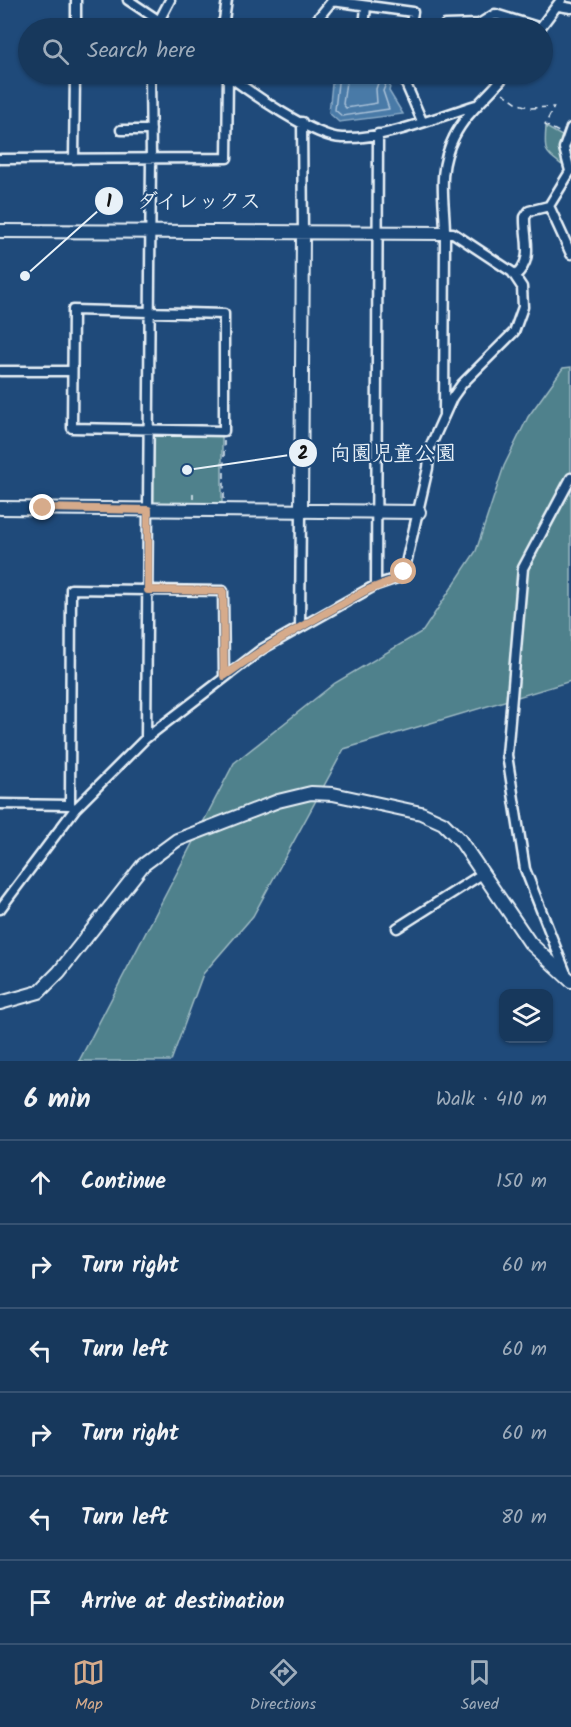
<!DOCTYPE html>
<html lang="en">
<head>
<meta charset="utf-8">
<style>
	:root { --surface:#17385c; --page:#244365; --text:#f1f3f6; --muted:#9eacbb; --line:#365272; --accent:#d6ab8b }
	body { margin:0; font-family:Kalam,"Klee One",sans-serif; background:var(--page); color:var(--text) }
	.controls { position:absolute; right:18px; bottom:18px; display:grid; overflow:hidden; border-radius:12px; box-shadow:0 2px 4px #0004 }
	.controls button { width:54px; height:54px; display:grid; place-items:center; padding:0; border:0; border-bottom:2px solid var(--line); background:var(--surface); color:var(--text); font:30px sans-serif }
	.stop { position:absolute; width:18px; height:18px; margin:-14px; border:4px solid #d6ab8b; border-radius:50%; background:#fff }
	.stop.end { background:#d6ab8b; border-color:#fff; box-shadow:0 2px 6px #0008 }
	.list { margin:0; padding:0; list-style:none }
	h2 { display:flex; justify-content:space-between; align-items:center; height:78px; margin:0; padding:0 24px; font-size:26px }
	h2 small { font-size:20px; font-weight:400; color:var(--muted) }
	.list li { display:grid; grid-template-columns:39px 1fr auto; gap:18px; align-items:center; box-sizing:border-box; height:84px; padding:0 24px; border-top:2px solid var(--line) }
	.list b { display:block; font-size:22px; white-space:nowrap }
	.list em { font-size:20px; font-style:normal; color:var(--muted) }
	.icon { flex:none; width:33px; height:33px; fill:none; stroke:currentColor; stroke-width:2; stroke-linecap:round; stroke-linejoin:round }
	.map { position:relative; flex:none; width:571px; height:1061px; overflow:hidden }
	.search { position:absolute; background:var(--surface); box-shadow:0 2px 4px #0004; left:18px; right:18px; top:18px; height:66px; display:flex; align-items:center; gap:15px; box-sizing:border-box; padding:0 21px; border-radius:33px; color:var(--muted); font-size:22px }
	.sheet { height:582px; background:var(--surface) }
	nav { display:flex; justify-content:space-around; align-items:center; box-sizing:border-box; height:84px; border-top:2px solid var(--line); background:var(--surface); font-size:16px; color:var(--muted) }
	nav a { display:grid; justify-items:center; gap:3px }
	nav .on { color:var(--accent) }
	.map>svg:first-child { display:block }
</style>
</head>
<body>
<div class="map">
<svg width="571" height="1061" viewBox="0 0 571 1061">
	<rect width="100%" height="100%" fill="#1f4a7a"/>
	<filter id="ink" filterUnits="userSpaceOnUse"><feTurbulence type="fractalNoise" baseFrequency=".0167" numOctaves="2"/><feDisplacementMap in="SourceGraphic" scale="12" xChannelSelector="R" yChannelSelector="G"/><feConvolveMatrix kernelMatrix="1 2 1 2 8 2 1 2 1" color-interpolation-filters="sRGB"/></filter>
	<g filter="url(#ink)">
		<path fill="#50818c" stroke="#9cb9c2" stroke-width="1.5" d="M546,127L562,136L559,146L562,165C544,151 544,152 546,127Z
			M571,367V681L344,749L253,916L203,974L171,1061H79L234,763L335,683L423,631L476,551L504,466L528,417L563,368Z
			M222,435V504L152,505L153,436Z"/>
		<path fill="#4a7aa7" stroke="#89aac7" stroke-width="1.5" d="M333,74H397L391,82L389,91L403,114L339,122L329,113Z"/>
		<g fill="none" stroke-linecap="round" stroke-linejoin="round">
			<path stroke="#a9c1d8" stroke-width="1.5" d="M339,74L335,110L342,116L389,109L383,91L390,74
				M347,74L343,104L346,108L377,103L376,89L381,74"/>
			<g stroke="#e8f1f8" stroke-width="13">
				<path id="street" d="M76,0V28
					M128,0L170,28
					M559,6L571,8
					M159,21L170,0
					M445,25L479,24L495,14L541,28
					M219,28L224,20L227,0
					M321,28L315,22L332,1L413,12L410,28
					M364,28L366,6
					M540,28L561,0
					M146,74L150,77L151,158L146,738
					M226,74C250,92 313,137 342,138C383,140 437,117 476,105
					M410,74L406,84L422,121
					M302,122L303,234
					M121,130H151
					M0,159L227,158L228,75
					M74,159L75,74
					M570,171L564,148L571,128
					M549,206L571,254
					M515,276C535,259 524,239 525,217L529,211L549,206L571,170
					M73,310L224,314V431L72,428Z
					M0,371H72
					M444,415C444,356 445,298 445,240C446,203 435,174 454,137C466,112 490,95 506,74
					M376,585L378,134
					M300,627L301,511
					M0,804L70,805
					M75,809L70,805L71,589L223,591L224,676
					M0,909L75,809L146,738L262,649L376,585L400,577L404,572L428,468L430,447L452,398L462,384L514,332L523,307L522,287L512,272L453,233H445
					M397,928L482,874
					M567,976L525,869L507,755L523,568L571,478"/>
			</g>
			<g stroke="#e8f1f8" stroke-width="16">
				<path id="secondary" d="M0,231L445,233
					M0,508L419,512
					M301,511L303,234
					M0,1003L39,992L59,972L143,865L177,840L278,801L311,793L333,794L421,813L443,823L460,840L530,943L571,981"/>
			</g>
			<path stroke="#e8f1f8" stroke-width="1.5" stroke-dasharray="6 4.5" stroke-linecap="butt" d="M503,93L519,104L531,108L554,107L545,125L559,132
				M193,493V500
				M224,499V441"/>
			<use href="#street" stroke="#1f4a7a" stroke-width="8"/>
			<use href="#secondary" stroke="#1f4a7a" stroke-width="12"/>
		</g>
	</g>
	<g fill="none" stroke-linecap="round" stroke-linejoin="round" filter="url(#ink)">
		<path stroke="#d6ab8b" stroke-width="8" d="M43,508L148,510V590L223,591L224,676C268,644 315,619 363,592C375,586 396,582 404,572"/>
	</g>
	<path fill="none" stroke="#e8f1f8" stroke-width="2" d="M25 276L109 201M187 470L303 453"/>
	<g fill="#e8f1f8" stroke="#1f4a7a" stroke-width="2">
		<circle cx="25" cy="276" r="6"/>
		<circle cx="187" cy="470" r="6"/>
		<circle cx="109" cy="201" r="15"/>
		<circle cx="303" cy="453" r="15"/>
	</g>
	<g font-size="18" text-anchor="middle" font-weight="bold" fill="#111">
		<text x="109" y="207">1</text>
		<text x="303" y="459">2</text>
	</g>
	<g font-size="21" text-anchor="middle" font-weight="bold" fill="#e8f1f8" stroke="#1f4a7a" stroke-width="4.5" stroke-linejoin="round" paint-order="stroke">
		<text x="199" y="208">ダイレックス</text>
		<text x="393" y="460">向園児童公園</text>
	</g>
</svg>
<div class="controls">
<button><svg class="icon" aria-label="layers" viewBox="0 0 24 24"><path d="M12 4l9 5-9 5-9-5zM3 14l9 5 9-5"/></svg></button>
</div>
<div class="stop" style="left:404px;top:572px"></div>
<div class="stop end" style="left:43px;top:508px"></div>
<div class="search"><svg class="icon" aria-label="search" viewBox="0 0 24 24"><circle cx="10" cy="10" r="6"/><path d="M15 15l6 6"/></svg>Search here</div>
</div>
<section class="sheet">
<h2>6 min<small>Walk · 410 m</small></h2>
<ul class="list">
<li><svg class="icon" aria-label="ahead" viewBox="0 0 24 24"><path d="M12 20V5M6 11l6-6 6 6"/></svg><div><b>Continue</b></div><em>150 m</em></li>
<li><svg class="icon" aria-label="right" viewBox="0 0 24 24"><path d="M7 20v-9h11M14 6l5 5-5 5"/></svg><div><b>Turn right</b></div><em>60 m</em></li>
<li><svg class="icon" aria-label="left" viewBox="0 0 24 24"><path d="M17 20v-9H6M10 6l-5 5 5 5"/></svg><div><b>Turn left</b></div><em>60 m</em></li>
<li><svg class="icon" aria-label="right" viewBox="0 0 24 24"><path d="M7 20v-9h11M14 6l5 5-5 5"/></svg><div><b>Turn right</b></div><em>60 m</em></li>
<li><svg class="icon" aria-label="left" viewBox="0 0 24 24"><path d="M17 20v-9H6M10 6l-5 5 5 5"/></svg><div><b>Turn left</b></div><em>80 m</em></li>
<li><svg class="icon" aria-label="arrive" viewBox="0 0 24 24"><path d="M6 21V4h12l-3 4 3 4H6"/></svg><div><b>Arrive at destination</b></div></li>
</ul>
</section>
<nav>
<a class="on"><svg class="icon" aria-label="map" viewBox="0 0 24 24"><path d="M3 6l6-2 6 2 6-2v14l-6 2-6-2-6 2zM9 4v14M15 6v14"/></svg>Map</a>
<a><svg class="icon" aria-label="directions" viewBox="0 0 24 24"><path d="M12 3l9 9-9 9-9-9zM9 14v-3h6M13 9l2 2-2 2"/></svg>Directions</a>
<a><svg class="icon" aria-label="saved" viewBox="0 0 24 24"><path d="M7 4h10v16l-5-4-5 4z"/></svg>Saved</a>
</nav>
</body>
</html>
